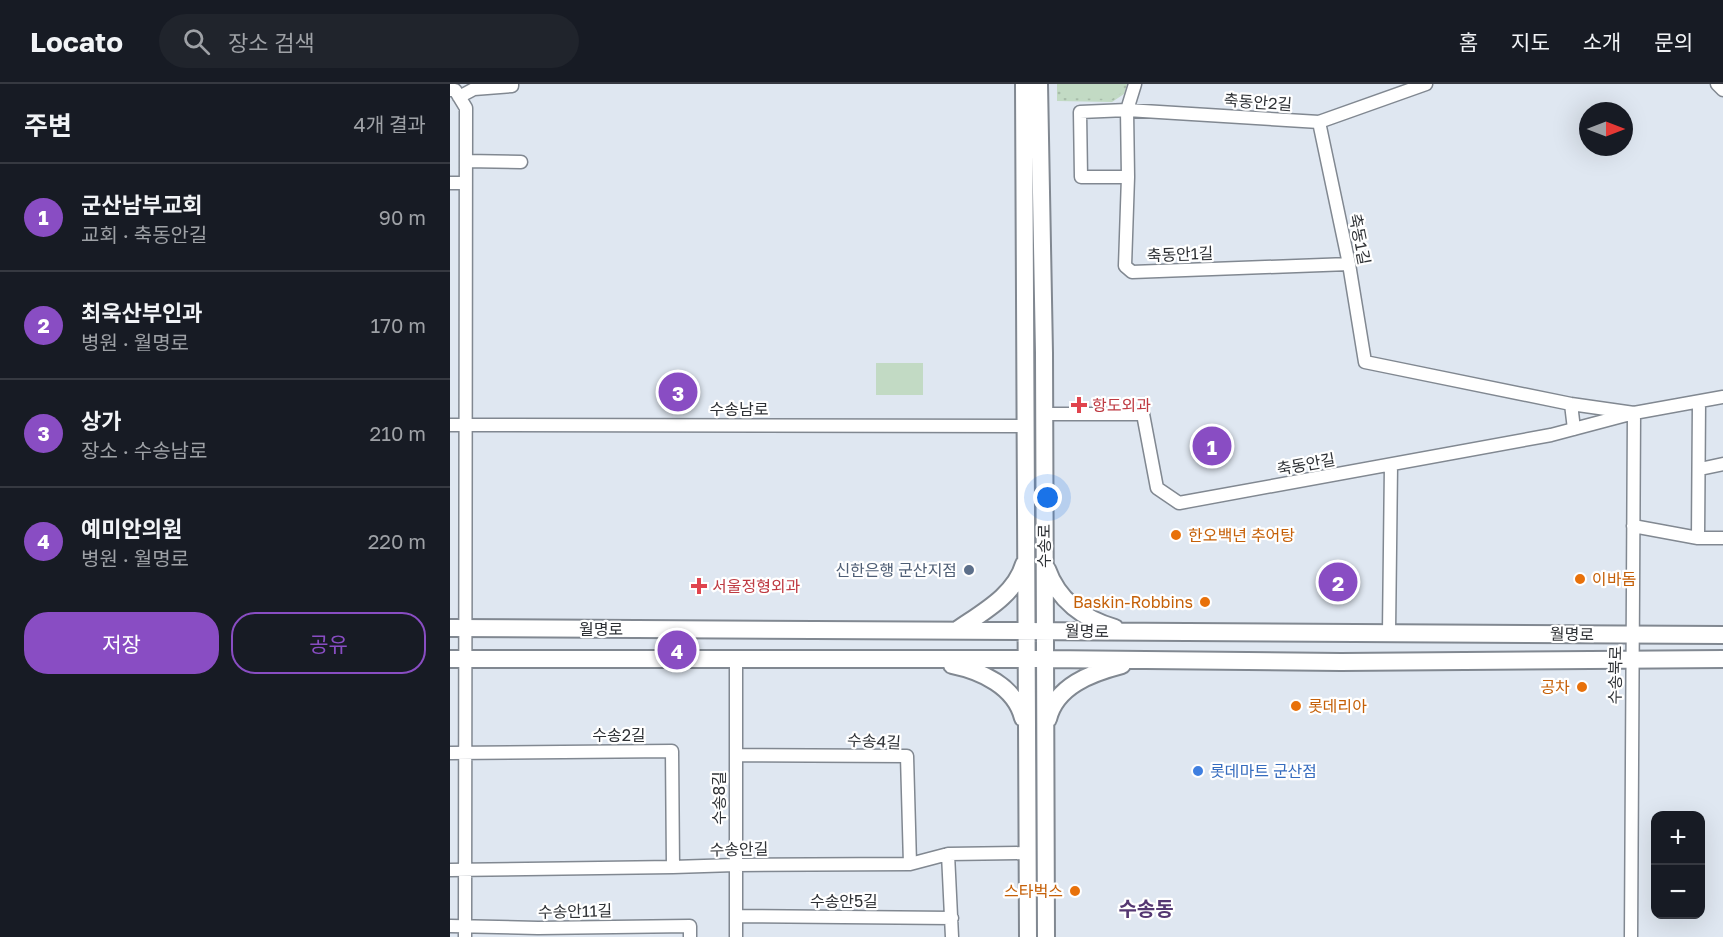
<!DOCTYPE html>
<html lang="ko">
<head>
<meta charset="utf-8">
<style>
	:root { --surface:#171b24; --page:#20242c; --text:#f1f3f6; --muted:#9ea1a6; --line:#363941; --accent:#894dc3 }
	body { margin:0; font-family:"Golos Text","Noto Sans KR",sans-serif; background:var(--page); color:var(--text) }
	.controls { position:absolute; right:18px; bottom:18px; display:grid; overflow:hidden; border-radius:12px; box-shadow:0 6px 24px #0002 }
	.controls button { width:54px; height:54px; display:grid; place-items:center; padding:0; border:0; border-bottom:2px solid var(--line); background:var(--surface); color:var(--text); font:30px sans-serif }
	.compass { position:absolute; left:1129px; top:18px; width:54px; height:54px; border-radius:50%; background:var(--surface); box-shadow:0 6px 24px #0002; rotate:90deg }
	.you { position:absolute; left:598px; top:414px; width:21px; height:21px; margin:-15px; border:4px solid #fff; border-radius:50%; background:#1a73e8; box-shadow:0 0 0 9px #1a73e833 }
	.badge { display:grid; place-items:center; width:39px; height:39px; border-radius:50%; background:var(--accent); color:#fff; font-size:20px; font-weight:700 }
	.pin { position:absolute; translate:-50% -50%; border:3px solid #fff; box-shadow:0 2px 6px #0006 }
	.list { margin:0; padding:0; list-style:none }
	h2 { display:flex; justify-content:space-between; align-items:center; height:78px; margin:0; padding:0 24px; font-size:26px }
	h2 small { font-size:20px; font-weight:400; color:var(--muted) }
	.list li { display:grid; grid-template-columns:39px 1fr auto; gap:18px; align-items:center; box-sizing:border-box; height:108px; padding:0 24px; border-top:2px solid var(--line) }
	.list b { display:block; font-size:22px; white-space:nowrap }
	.list p { margin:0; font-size:20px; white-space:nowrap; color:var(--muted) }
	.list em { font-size:20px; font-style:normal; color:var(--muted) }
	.actions { display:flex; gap:12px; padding:18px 24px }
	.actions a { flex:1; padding:14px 0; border:2px solid var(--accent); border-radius:24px; text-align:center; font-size:21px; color:var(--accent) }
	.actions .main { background:var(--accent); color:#fff }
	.icon { flex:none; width:33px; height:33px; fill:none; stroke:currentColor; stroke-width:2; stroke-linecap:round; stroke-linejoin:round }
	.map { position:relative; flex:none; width:1273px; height:853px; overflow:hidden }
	header { display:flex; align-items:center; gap:36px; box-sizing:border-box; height:84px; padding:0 30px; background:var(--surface); border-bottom:2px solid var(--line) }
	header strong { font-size:28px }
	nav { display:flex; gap:33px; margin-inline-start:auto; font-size:21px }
	.search { width:420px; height:54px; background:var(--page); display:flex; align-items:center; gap:15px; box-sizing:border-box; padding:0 21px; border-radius:33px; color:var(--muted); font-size:22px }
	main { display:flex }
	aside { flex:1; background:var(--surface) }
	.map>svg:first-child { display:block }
</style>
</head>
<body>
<header>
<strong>Locato</strong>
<div class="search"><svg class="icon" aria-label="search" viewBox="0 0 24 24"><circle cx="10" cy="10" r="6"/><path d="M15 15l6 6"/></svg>장소 검색</div>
<nav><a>홈</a><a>지도</a><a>소개</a><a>문의</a></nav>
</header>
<main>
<aside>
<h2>주변<small>4개 결과</small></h2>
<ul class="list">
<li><span class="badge">1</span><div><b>군산남부교회</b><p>교회 · 축동안길</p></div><em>90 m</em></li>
<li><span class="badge">2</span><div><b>최욱산부인과</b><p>병원 · 월명로</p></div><em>170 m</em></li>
<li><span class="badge">3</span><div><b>상가</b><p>장소 · 수송남로</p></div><em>210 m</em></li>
<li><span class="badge">4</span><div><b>예미안의원</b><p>병원 · 월명로</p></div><em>220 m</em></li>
</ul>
<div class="actions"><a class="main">저장</a><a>공유</a></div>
</aside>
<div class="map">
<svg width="1273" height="853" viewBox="0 0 1273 853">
	<defs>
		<pattern id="park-dots" width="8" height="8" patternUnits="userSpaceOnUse" patternTransform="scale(1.5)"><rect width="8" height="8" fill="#c2dac4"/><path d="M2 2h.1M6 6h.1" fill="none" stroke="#a7bca9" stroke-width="1.8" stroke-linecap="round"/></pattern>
	</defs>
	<rect width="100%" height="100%" fill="#dfe7f1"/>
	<path fill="url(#park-dots)" d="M607,0H677L674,10L662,18L607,17Z"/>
	<path fill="#c2dac4" d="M611,0H673L671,9L662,15L611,14Z
		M426,279H473V311H426Z"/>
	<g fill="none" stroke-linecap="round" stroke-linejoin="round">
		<g stroke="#818891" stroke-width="15">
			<path id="minor" d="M685,0L677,26L678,93L675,182L682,188L899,180
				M1267,0L1273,6
				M0,6H5L16,24L15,853
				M9,13L24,5L62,2V0
				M869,38L899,180L915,278L1121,320L1184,329L1181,853
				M16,77L71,78
				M678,93H631L630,28L677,26L869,38L976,0
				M0,99H15
				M1121,320L1124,345
				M594,330H693L707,404L729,419L1101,351L1184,329L1273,313
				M0,341L577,342
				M1250,385L1273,380
				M1183,442L1248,454H1273
				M1248,454L1249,318
				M939,548L941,381
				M286,575V853
				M0,669L222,667L223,783
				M286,671L457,672L460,780
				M498,770L502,853
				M0,786L223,783L285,781L460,780L498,770L577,769
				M287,832L502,834
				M0,842L88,844L240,842V853"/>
		</g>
		<g stroke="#818891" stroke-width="20">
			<path id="tertiary" d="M574,0L578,853
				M589,0L594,269L596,853
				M597,485C608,516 634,535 665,544
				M0,544L1273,551
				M507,546C533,528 565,511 574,480
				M0,575H595L891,578L1273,575
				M502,581C531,587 565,602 573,634
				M598,635C606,602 641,589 672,581"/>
		</g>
		<use href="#minor" stroke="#fff" stroke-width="12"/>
		<use href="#tertiary" stroke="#fff" stroke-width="16"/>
	</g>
	<g fill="#e0444e" stroke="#fff" stroke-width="2">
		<path d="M626 312h6v6h6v6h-6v6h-6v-6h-6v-6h6z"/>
		<path d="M246 493h6v6h6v6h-6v6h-6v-6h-6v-6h6z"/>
	</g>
	<g fill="#e8710a" stroke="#fff" stroke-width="2">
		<circle cx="726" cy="451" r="6"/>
		<circle cx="1130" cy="495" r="6"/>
		<circle cx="755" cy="518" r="6"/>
		<circle cx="1132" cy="603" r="6"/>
		<circle cx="846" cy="622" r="6"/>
		<circle cx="625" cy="807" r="6"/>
	</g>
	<circle fill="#5c6f8a" stroke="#fff" stroke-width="2" cx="519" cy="486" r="6"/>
	<circle fill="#3f7fe0" stroke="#fff" stroke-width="2" cx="748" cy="687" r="6"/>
	<g text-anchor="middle" stroke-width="4.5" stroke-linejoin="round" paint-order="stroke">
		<g font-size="16" fill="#2f3236" stroke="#fff">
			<text transform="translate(808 18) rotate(4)" y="6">축동안2길</text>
			<text transform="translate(910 155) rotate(79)" y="6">축동1길</text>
			<text transform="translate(730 170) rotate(-2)" y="6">축동안1길</text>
			<text x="289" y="331">수송남로</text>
			<text transform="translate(856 380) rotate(-10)" y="6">축동안길</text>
			<text transform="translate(594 462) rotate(-90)" y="6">수송로</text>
			<text x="151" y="551">월명로</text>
			<text transform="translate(637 547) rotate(1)" y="6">월명로</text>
			<text transform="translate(1122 550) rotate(1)" y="6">월명로</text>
			<text transform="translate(1165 591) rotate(-89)" y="6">수송북로</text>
			<text x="169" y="657">수송2길</text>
			<text transform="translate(424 657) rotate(3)" y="6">수송4길</text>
			<text transform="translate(269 714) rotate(-90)" y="6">수송8길</text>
			<text transform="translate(289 765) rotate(-1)" y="6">수송안길</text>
			<text x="394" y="823">수송안5길</text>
			<text transform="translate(125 827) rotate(-1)" y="6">수송안11길</text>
		</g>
		<g font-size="16" fill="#be3a42" stroke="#fff" text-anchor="start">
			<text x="642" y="327">항도외과</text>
			<text x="262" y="508">서울정형외과</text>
		</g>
		<g font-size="16" fill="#c56008" stroke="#fff" text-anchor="start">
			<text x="738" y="457">한오백년 추어탕</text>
			<text x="1142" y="501">이바돔</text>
			<text x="743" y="524" text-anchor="end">Baskin-Robbins</text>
			<text x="1120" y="609" text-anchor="end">공차</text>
			<text x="858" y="628">롯데리아</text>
			<text x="613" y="813" text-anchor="end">스타벅스</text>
		</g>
		<g font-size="16" fill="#4e5e75" stroke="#fff" text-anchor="end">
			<text x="507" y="492">신한은행 군산지점</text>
		</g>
		<g font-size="16" fill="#366cbe" stroke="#fff" text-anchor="start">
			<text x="760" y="693">롯데마트 군산점</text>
		</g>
		<g font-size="20" font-weight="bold" fill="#543772" stroke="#fff">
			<text x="696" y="832">수송동</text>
		</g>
	</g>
</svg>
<div class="controls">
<button>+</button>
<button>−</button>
</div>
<svg class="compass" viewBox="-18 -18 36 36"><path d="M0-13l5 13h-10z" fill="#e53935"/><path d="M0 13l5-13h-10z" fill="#9ea1a6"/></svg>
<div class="you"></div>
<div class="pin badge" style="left:762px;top:362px">1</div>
<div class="pin badge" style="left:888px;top:498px">2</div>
<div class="pin badge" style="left:228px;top:308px">3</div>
<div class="pin badge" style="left:227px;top:566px">4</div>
</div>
</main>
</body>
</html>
